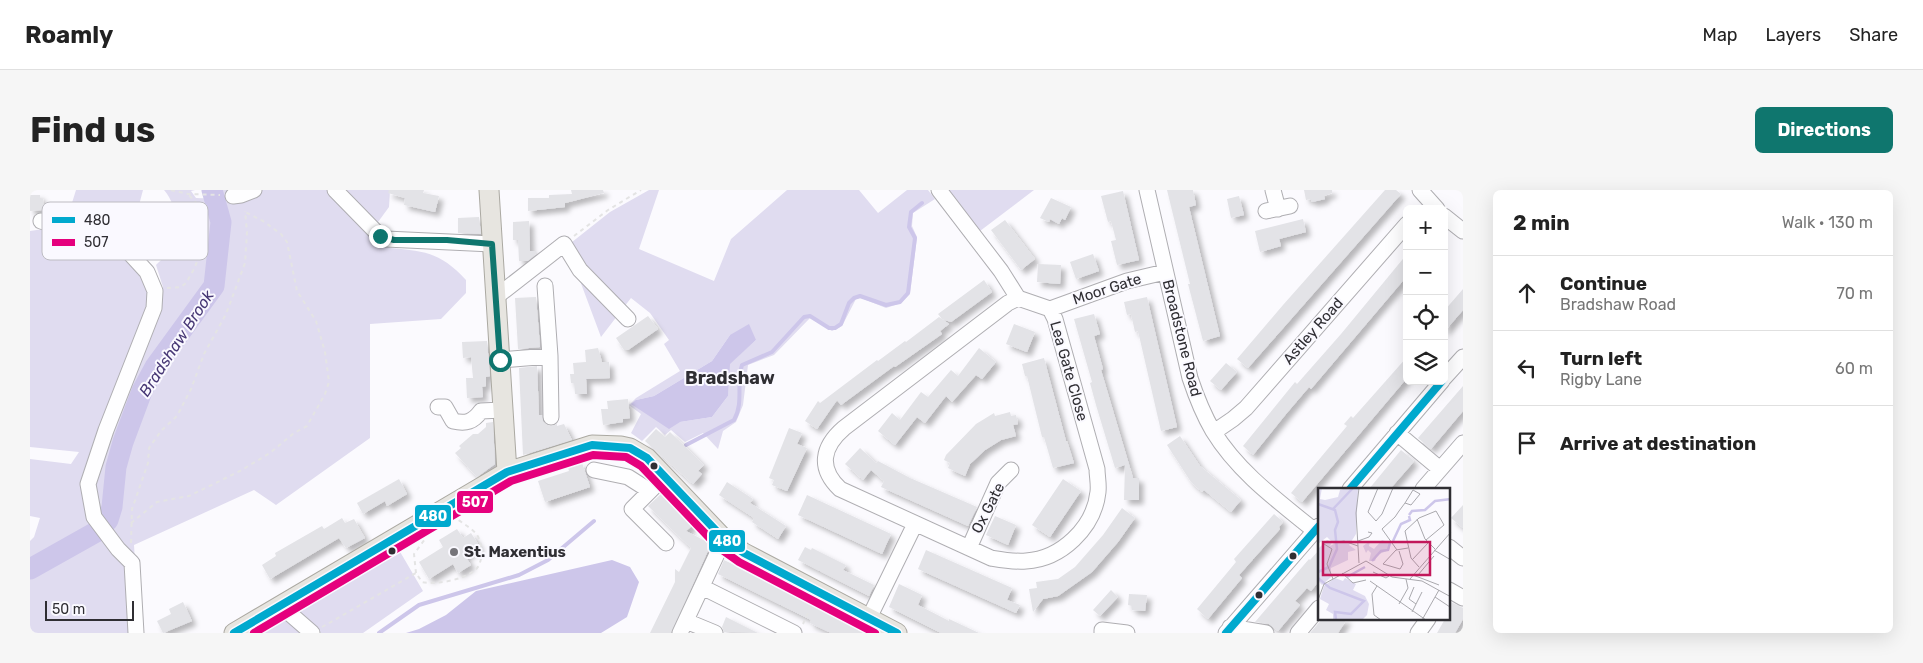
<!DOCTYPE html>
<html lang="en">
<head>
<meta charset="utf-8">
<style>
	:root { --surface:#fff; --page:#f6f6f6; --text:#222; --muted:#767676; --line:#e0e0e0; --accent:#0f766e }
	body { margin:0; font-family:Rubik,sans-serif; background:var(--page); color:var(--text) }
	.controls { position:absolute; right:15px; top:15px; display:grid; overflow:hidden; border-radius:8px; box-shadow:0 5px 20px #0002 }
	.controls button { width:45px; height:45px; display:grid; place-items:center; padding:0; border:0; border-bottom:1px solid var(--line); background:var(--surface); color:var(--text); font:25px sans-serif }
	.scale { position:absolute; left:15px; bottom:12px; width:89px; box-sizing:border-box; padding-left:5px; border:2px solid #2f2e33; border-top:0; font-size:14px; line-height:18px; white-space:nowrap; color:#2f2e33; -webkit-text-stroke:4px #faf9ff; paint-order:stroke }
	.stop { position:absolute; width:15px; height:15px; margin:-11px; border:4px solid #0f766e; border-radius:50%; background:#fff }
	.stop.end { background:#0f766e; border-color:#fff; box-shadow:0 1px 5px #0008 }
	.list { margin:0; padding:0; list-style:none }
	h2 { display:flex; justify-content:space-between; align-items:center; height:65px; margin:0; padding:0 20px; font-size:21px }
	h2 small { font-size:16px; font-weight:400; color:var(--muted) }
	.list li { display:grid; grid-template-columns:32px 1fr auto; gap:15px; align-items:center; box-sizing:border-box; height:75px; padding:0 20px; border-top:1px solid var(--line) }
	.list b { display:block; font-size:19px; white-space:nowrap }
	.list p { margin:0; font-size:16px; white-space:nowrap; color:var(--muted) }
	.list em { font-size:16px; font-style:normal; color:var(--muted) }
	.icon { flex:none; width:28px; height:28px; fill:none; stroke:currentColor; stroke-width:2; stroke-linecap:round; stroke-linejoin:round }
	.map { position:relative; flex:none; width:1433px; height:443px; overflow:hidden; border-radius:8px }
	header { display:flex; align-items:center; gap:30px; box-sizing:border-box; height:70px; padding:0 25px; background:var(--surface); border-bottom:1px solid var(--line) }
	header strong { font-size:24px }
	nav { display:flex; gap:28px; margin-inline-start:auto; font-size:18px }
	.intro { display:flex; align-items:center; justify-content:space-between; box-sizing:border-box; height:120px; padding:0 30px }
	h1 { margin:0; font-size:35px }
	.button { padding:12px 22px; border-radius:8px; background:var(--accent); color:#fff; font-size:18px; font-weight:700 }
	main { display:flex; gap:30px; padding:0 30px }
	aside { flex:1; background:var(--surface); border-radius:8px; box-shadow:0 5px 20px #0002 }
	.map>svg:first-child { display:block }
</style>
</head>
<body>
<header>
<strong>Roamly</strong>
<nav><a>Map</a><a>Layers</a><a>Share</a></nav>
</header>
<div class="intro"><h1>Find us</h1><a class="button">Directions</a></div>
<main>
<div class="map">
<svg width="1433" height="443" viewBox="0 0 1433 443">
	<defs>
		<filter id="shadow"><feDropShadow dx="4.5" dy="4.5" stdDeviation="2.5" flood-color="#0004"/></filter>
	</defs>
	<rect width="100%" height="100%" fill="#fbfafe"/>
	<path fill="#e0dcf0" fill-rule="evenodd" d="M46,0H113L99,53L36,32Z
		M134,0H165L161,1L166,8L193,9L191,0H360L359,17L340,43V47L351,44L360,58C396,61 411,63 436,90V103L411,129L340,134V248L246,315L224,300L104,355L105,372L102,373L106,443H0V351L4,347L10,328L0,326V269L41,274L49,262L0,257V41L20,38L93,61L114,84L120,106L117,122L129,128L133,97L126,75C130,71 136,66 139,60C149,41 148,16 134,0Z
		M619,0H629L609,59L684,91L701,49L757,0H829L848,23L877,0H898L905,9L883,23L882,36L887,47L880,104L871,113L856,118L831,108L826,109L812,136L802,141L780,128L744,165L718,175L713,215L706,232L693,241L688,259L673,243L655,252L641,240L635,245L626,237L612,251L601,243L611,224L599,215L606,208L650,181L634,154L639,150L620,123L601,108L571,147L537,56L580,22ZM700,145L726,150L699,174L698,206L682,227L650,232L606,210L624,206L682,171Z
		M919,0H1004L950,41Z
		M369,360L393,401L333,443H291L264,417Z
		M254,428L271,443H230Z"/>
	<path fill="#cdc6ea" d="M719,134L726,150L700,174L698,206L682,227L650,232L639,239L601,214L606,210L624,206L682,171L700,145Z
		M582,370L600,377L609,392L597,427L571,443H376L389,439L416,425L446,401Z"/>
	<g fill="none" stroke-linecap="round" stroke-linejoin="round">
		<path stroke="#cdc6ea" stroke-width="4" d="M656,255L704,230C714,213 706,193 712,175L742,162L774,127L780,126L799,138H805L811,134L819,113L824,108L830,106L856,115L870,112L878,103L885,48L879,37L881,22L892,13
			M349,443L389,415L489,385L518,370L564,331"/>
		<path stroke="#cdc6ea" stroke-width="21" d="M0,379L66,342L78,330L82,317L86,277L93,252L112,201L125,177L184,96L191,32L182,0"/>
	</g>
	<path fill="#e3e3e7" filter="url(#shadow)" d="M359,0H394L393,3L409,6L405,22L374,15L375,8L358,3Z
		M541,0H573L574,3L535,13V17L498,21V8H519V5L542,4Z
		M1137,0H1163L1166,15L1159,17L1190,146L1173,151L1158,94H1160Z
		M1274,0H1302V3L1294,6L1295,9L1282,12L1281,9L1276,10Z
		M1355,0H1366L1371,4L1218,178L1207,169L1253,115Z
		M1093,1L1109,70L1087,75L1081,51L1086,50L1081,31L1078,32L1071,6Z
		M0,5H10V9H13L14,20L0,21Z
		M1209,6L1214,25L1201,28L1197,9Z
		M1021,8L1041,17L1035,30L1032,28L1029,34L1020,29L1019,32L1010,28Z
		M449,27L451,44L428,43V28Z
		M1273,29L1276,42L1249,49L1251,56L1230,62L1225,41Z
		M975,30L1005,69L991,80L961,40Z
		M499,31L500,61H506V64L498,71H489L488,50H483V32Z
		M1063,64L1069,81L1046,89L1040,72Z
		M1377,64V86L1281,199L1279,197L1256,224L1223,265L1213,256L1265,192L1267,194L1311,144Z
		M1008,74L1031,75L1030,94L1007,92Z
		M954,90L962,102L921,132L912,129L908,124Z
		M1433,99V120L1414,142V121Z
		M506,107L510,157L488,159L485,108Z
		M1117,107L1147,237L1131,241L1108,141L1105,142L1101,124L1097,125L1094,112Z
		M1064,124L1070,144L1064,146L1073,179L1071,180L1103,288H1109V310H1094L1095,275L1085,278L1066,215L1060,193L1062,192L1044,129Z
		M618,126L628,139L598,160H594L586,148Z
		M909,127L919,134L910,141L912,144L865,177L864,176L811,215L807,210L787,239L775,231L788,211L790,213L847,170L848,171L875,151L876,152Z
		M984,134L1005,142L997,162L976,154Z
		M457,151L460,186L456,187V196L452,197L453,207L437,208L436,188H443L441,167L433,168L432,152Z
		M568,158L572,172H579L580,188L556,189L557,204H545L544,193H541L540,184H544L543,173L556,172L555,160Z
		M949,158L966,172L952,189L946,185L922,212L916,206L895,233L887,227L865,255L848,241L862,223L870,230L891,202L898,207L921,180L928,186Z
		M1377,167V188L1272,312L1261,303L1317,236L1314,234L1321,226L1323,228Z
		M1014,168L1036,251H1037L1044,273L1023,278L1014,247H1012L997,186H995L992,174Z
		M1196,173L1207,182L1191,200L1180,191Z
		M507,176L509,225H512L513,231L517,235L522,236L527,234V236L534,234L542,250L493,265L489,178Z
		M1433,196V221L1401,259L1388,248Z
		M598,209L600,228L593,229V232L573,235L571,219H578L577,211Z
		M980,222L981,226L986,225L988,234L983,235L986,246L971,250L955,260L940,274L935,286L918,278L920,273L914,270L916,265L946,234L964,223L965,226Z
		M463,232L465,274L447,287L425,263L431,258L429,256L443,244H448L456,237V233Z
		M759,238L772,243L767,254L777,258L757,301L742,295L744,290L739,288Z
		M626,239L635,247L640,242L674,275L668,281L672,284L663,294L615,251Z
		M1150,246L1170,276L1211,310L1201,322L1174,300L1172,302L1161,292L1137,255Z
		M830,258L846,273L848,271L880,288L947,317L938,336L851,297L854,291L841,280L833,290L815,274Z
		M1371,260L1384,271L1381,275L1360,299H1339Z
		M552,273L560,297L515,312L508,291L539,281L538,278Z
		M369,289L377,304L357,316L355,311L333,324L327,313Z
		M1033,289L1051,301L1020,347L1002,335Z
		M697,292L723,309L720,313L756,336L748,349L722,332L724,328L689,305Z
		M631,304L663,335L656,341L681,354L641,443H620L645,392V379L649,382L661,358L618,316Z
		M777,305L861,344L852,364L768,325Z
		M1433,315V338L1421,328Z
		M1092,318L1105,328L1088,352L1062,382L1028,406L1013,409L1003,422L999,399L1007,398L1006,392L1028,389L1045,377L1073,345Z
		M1244,324L1253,332L1249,337L1250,339L1209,385L1212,388L1178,429L1167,419L1206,372L1204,369Z
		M965,326L986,335L978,355L956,345Z
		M312,328L315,333L324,329L335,348L316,358L309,348L240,389L232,375L246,366L245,363L292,336L294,339Z
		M427,339L433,348L441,343L450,357L435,366L441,375L428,383L423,374L399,389L389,372L413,357L409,350Z
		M775,357L781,360L782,358L816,375L813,380L844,395L839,406L768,370Z
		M896,360L982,398L977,410L990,415L986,423L888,379Z
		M1289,360V391L1281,401L1277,398L1265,411L1270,415L1248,441L1239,434L1225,432L1279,369L1280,370Z
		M694,370L788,416L842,443H801L780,433L781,430L688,384Z
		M869,394L892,405L888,415L919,431V429L949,443H911L859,417Z
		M1081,400L1088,407L1070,426L1063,420Z
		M1099,404L1117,405L1115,421L1102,420V416L1098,415Z
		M1419,411L1433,418V429L1425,443H1407L1415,429H1419Z
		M153,412L162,431L133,443L127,431L141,424L139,419Z
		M696,427L728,443L694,442L692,437Z
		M1292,429H1317L1308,443H1280Z"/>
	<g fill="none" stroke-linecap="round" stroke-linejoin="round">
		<g stroke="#afaeb2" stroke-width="17">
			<path id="minor" d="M305,0L350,46L356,49L462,54
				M909,0L971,81L988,108
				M1117,0L1160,188C1166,206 1173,224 1183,241C1208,282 1248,311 1285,341
				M1243,0L1248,19
				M1390,0L1407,19
				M203,6L211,5L224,0
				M1236,21L1260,16
				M1414,26L1433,41
				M11,31L95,58L117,82L125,101L124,118L76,240L58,294L64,327L88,359L102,373L106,443
				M515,96L520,166L521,227
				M466,107L534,54L550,80L598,129
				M988,108L1020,119L1025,129L1067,279C1067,286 1069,294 1068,302C1064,338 1031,369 996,371C984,372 973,370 961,368L810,299C788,278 792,257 814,238L978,113Z
				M1020,119L1097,91L1135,82
				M470,170L520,166
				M1414,188L1433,167
				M408,217H415L423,231C436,234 443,232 451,221L472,220
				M1184,242L1203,229L1216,218L1377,34
				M1367,243L1410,279
				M564,280L598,287L620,301
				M635,286L602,319L636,353
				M1320,299L1412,191
				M1393,299L1433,253
				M1419,357L1433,368
				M939,358L968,293L981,280
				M672,397L764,443
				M1419,400L1433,408
				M250,415L282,443
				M839,428L885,334
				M656,431L685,443
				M1200,437L1236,443
				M650,443L694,349
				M1072,443V440L1097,443
				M1196,443L1289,336
				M1268,443L1289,418
				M1388,443L1398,429"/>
		</g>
		<g stroke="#aba9a2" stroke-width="21">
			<path id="major" d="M459,0L477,282
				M204,443L477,282L562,255L591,256L600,258L617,268L694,349L714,363L867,443"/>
		</g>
		<path stroke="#e4e4e4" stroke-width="2" stroke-dasharray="4 4" stroke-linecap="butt" d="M141,0L158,4L190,5
			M544,46L578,20L611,0
			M137,98L151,97L156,93L164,79L169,67L174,43L169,16L158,4
			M101,333L127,312L159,306L210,281L240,263L264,243L277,236L295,204L299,192L295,162L286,131L267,101L257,52L251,44L233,31L215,22
			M101,353L102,319L118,273L119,258L131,241L147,226L161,199L174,164L196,124L215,73L217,42L215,21
			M386,383L384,364L395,349
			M773,434L781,416
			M292,437L386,383L392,392C406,395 432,390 444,381C454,374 453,354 447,345C443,339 432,333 426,328"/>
		<use href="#minor" stroke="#fefeff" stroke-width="15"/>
		<use href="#major" stroke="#e7e5e0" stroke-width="19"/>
		<g stroke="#faf9ff" stroke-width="11">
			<path id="bus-1" d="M1320,299L1412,191
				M204,443L477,282L562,255L600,258L617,268L694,349L714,363L867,443
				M1196,443L1289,336"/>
		</g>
		<g stroke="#faf9ff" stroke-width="11">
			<path id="bus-2" d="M224,443L481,291L563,265L596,267L611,276L688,357L709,372L845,443"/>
		</g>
		<use href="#bus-1" stroke="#00a9ce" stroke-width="8"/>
		<use href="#bus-2" stroke="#e5007d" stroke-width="8"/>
	</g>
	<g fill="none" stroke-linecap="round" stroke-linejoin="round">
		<path stroke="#0f766e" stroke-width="6" d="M350,46L364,50H417L462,54L470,170"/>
	</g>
	<g fill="#2f2e33" stroke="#faf9ff" stroke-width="2">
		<circle cx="624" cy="276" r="4.5"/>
		<circle cx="362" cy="361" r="4.5"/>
		<circle cx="1263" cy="366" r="4.5"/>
		<circle cx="1229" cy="405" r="4.5"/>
	</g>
	<circle fill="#76757a" stroke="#faf9ff" stroke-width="2" cx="424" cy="362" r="5"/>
	<g text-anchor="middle" stroke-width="4" stroke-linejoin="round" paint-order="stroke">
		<g font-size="15" fill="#2f2e33" stroke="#faf9ff">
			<text transform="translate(1077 99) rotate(-18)" y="5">Moor Gate</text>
			<text transform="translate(1283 141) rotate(-49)" y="5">Astley Road</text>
			<text transform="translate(1152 148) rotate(76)" y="5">Broadstone Road</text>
			<text transform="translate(1039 181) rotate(74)" y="5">Lea Gate Close</text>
			<text transform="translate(958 318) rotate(-63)" y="5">Ox Gate</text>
		</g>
		<g font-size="15" font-weight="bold" fill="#2f2e33" stroke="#faf9ff" text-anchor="start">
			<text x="434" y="367">St. Maxentius</text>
		</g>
		<g font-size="16" font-style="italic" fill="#483976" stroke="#faf9ff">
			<text transform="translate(146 153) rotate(-57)" y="6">Bradshaw Brook</text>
		</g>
		<g font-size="18" font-weight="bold" fill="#2f2e33" stroke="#faf9ff">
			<text x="700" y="194">Bradshaw</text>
		</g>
	</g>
	<g transform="translate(1288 298)">
		<rect width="132" height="132" fill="#fbfafe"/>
		<path d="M0,0H4L2,11L7,12L20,9L22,2L29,0L40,1L38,46L31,57L38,62L30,64V72L13,80V89L4,97L0,93L1,60L9,52L14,54L12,58L16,56L9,49L0,56ZM64,52L73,55L71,62L59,67L57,73H51L53,65L50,62L48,65L45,58L52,53L51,58L56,61ZM17,90L25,93L27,90L38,96L35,102L47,108L51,116L49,127L44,132H15V126L8,122L11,116L2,111L6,98Z" fill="#e0dcf0"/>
		<path fill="none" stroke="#cdc6ea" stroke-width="2.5" d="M0,16L17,22L20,34L17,42L19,61L11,79L0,84M15,21L35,0M91,27L94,23L107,22L117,13L133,11M75,53L83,36L92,32L91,28M54,73L63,63L70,62L72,55M29,89L47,79M0,90L12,100L46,113L33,126L17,124L18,132"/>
		<path fill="none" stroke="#a9a8ad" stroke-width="1" d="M60,0L50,24L58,33L64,26L75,0M99,31L107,51L117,61M40,53L51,49L54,45L50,44M20,54L26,53L40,58M6,56L14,61L9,76L15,91M79,62L64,41L77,29L81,23L87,15L95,2L102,6L93,17L87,15M116,62L133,72M81,63L85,76L82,81L65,76L78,62L90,60M94,72L110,55M41,75L38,25L41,0M101,79L93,70L87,43L101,30L118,23L126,37L108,52M55,84L68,90L71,88M24,85L35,95L48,92M95,87L121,97M100,87L116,68M92,91L133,44M52,93L108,132M59,98L54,106L56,127L63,132M96,99L91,111L98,116M117,109L132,119M0,112L6,96L48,73L74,89L104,93L133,109M81,116L90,100L88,91M94,124L104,104M104,132L121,102"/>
		<path fill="#c2185b" fill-opacity="0.15" stroke="#c2185b" stroke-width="2.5" d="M5,54H112V87H5Z"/>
		<rect width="132" height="132" fill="none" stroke="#2f2e33" stroke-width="2.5"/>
	</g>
	<rect x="12" y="12" width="166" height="58" rx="8" fill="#faf9ff" stroke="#bdbcc2" stroke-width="1"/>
	<rect x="22" y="27" width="23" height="6" fill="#00a9ce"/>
	<rect x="22" y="49" width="23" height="7" fill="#e5007d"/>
	<g font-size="14" fill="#2f2e33">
		<text x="54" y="35">480</text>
		<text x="54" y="57">507</text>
	</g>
	<g stroke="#faf9ff" stroke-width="2">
		<rect x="426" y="300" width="38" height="24" rx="5" fill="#e5007d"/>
		<rect x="384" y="314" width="38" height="24" rx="5" fill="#00a9ce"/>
		<rect x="678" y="339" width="38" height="24" rx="5" fill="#00a9ce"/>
	</g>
	<g font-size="14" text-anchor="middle" font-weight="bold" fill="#fff">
		<text x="445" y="317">507</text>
		<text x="403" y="331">480</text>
		<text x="697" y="356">480</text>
	</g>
</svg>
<div class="controls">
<button>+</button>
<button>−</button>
<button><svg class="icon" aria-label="locate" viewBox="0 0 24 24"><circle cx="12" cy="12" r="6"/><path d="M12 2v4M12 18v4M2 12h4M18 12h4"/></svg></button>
<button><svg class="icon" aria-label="layers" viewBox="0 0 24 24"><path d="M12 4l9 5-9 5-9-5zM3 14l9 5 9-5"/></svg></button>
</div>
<div class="scale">50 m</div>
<div class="stop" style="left:470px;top:170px"></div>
<div class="stop end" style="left:350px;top:46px"></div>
</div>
<aside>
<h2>2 min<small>Walk · 130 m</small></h2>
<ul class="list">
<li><svg class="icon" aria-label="ahead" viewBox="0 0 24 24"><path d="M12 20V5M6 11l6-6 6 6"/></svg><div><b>Continue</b><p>Bradshaw Road</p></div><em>70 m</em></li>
<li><svg class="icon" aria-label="left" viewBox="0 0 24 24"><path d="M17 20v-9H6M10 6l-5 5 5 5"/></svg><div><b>Turn left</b><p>Rigby Lane</p></div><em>60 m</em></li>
<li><svg class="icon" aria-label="arrive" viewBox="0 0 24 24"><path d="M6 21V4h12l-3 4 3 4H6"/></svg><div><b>Arrive at destination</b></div></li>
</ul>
</aside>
</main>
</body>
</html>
